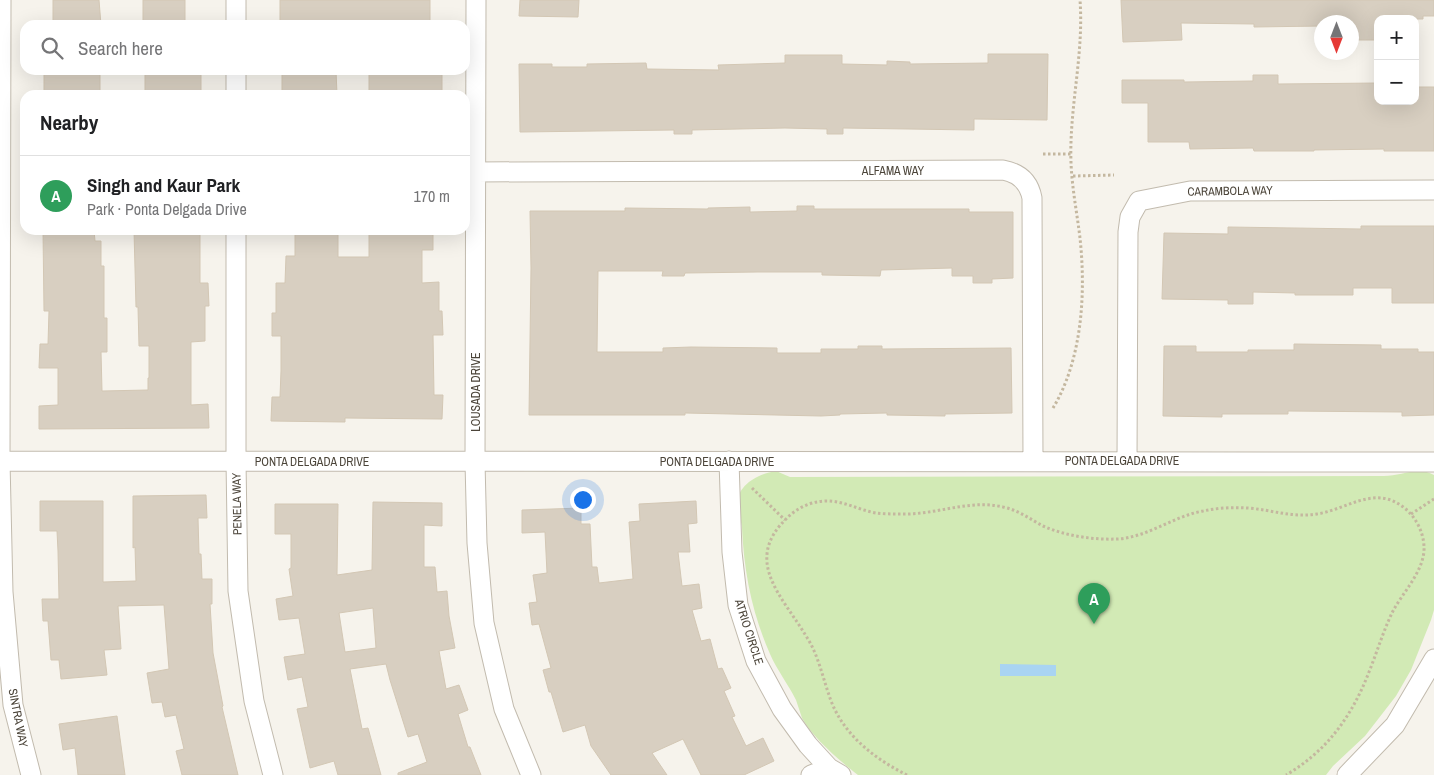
<!DOCTYPE html>
<html lang="en">
<head>
<meta charset="utf-8">
<style>
	:root { --surface:#fff; --page:#f2f2f2; --text:#202124; --muted:#757577; --line:#e0e0e0; --accent:#1a73e8 }
	body { margin:0; font-family:"Archivo Narrow",sans-serif; background:var(--page); color:var(--text) }
	.controls { position:absolute; right:15px; top:15px; display:grid; overflow:hidden; border-radius:10px; box-shadow:0 5px 20px #0002 }
	.controls button { width:45px; height:45px; display:grid; place-items:center; padding:0; border:0; border-bottom:1px solid var(--line); background:var(--surface); color:var(--text); font:25px sans-serif }
	.compass { position:absolute; left:1314px; top:15px; width:45px; height:45px; border-radius:50%; background:var(--surface); box-shadow:0 5px 20px #0002; rotate:180deg }
	.you { position:absolute; left:582px; top:499px; width:18px; height:18px; margin:-12px; border:4px solid #fff; border-radius:50%; background:#1a73e8; box-shadow:0 0 0 8px #1a73e833 }
	.badge { display:grid; place-items:center; width:32px; height:32px; border-radius:50%; background:var(--accent); color:#fff; font-size:16px; font-weight:700 }
	.pin { position:absolute; translate:-50% -41px; filter:drop-shadow(0 1px 2px #0008) }
	.pin::after { content:''; position:absolute; top:26px; width:18px; height:15px; background:inherit; clip-path:polygon(0 0,100% 0,50% 100%) }
	.list { margin:0; padding:0; list-style:none }
	h2 { display:flex; justify-content:space-between; align-items:center; height:65px; margin:0; padding:0 20px; font-size:21px }
	h2 small { font-size:16px; font-weight:400; color:var(--muted) }
	.list li { display:grid; grid-template-columns:32px 1fr auto; gap:15px; align-items:center; box-sizing:border-box; height:80px; padding:0 20px; border-top:1px solid var(--line) }
	.list b { display:block; font-size:19px; white-space:nowrap }
	.list p { margin:0; font-size:16px; white-space:nowrap; color:var(--muted) }
	.list em { font-size:16px; font-style:normal; color:var(--muted) }
	.icon { flex:none; width:28px; height:28px; fill:none; stroke:currentColor; stroke-width:2; stroke-linecap:round; stroke-linejoin:round }
	.map { position:relative; flex:none; width:1434px; height:775px; overflow:hidden }
	.search { position:absolute; background:var(--surface); box-shadow:0 5px 20px #0002; left:20px; top:20px; width:450px; height:55px; display:flex; align-items:center; gap:12px; box-sizing:border-box; padding:0 18px; border-radius:15px; color:var(--muted); font-size:19px }
	.panel { position:absolute; background:var(--surface); box-shadow:0 5px 20px #0002; left:20px; top:90px; width:450px; height:145px; border-radius:15px }
	.map>svg:first-child { display:block }
</style>
</head>
<body>
<div class="map">
<svg width="1434" height="775" viewBox="0 0 1434 775">
	<rect width="100%" height="100%" fill="#f6f3ec"/>
	<path fill="#d2eab5" d="M776,471L790,477L1384,476C1401,476 1418,466 1434,475V610L1431,620L1411,670L1396,696L1365,736L1333,766L1326,775H858C841,762 812,737 802,718C800,712 798,706 796,700C788,684 777,670 770,654C752,613 744,572 742,528C742,521 737,516 737,510C734,487 756,474 776,471Z"/>
	<path fill="#a9d4f2" d="M1000,664L1056,665V676H1000Z"/>
	<path fill="#d8cfc1" stroke="#d3c7b4" fill-rule="evenodd" d="M53,0H99L101,25H53Z
		M143,0H185V25H143Z
		M280,0H430V25H280Z
		M520,0H579L578,17L519,16Z
		M1121,0H1434V16H1423V19H1377V40H1353L1352,22H1322V26L1254,27V24L1181,23L1182,40L1123,42Z
		M988,54H1048L1047,120L974,119V130L843,128V134H827V129L785,128L692,130V134H674V130L520,132L519,64H552V67H587V64L646,63L647,69L719,70L718,65L785,63V55H842V64L887,65V61L910,62V64L988,63Z
		M44,70H100V95H44Z
		M145,70H201V95H145Z
		M282,70H336L337,95H282Z
		M369,70H442V95H369Z
		M1253,75H1278V84L1378,83V101H1415V87H1434V151H1384V149L1314,150V151H1254L1253,148L1190,149L1189,142H1148V103H1122V80H1184V82L1253,81Z
		M797,206H814V209H969V212H1013V278L992,279V283H973V276H952V268L881,270L880,276L822,275V272H757L685,273L684,276H662L663,271H598L597,352H663V348L691,347L777,348V353H821V349H858V346H882V349L1011,348L1012,413L945,414V416L887,415V413L840,414V415L821,416L685,413V415H529L531,268L530,211H625V208L708,209V208L750,207V212L797,211Z
		M1361,226H1434V303H1392V288H1353V295H1295V293L1253,292V304H1228V300L1162,299L1164,233L1228,234V227L1361,229Z
		M43,230H94L95,241H101V266H104V318H107V352H101L102,391L148,390V378H149V346H139L138,307H136L134,230H200V283H208L209,306H205V341L191,342V405L208,404L209,428L39,429V406L58,405V368H39L40,344H48L49,311H44Z
		M295,230H338V257H369V230H433V250H422V283L439,282V311H442L443,335H433L434,395H443L442,419L345,418V422L271,421L272,397H280L281,371V336H272V313H276V283H285L286,256H295Z
		M1294,344L1381,345V349H1418V352H1434V415L1402,416V412L1288,411V414H1222V417L1163,416L1164,346H1196V352H1248V350H1294Z
		M206,495L207,518H198L199,554H201L202,579H212V604H210L213,653L223,706L222,707L238,775H182L176,751L184,749L176,715L165,717L162,702L152,703L147,673L169,669L164,605L118,606L121,649L104,650L107,675L61,679L59,660H51L48,621H43L42,599H59L58,551L57,531H40V501H103V582L136,581L135,547L133,548V496Z
		M696,501L697,523L688,524L690,552H678L682,586L699,584L702,608L692,610L701,641L710,639L718,669L722,668L731,688L724,691L735,716L732,717L746,746L763,738L774,761L744,775H701L683,739L652,753L667,775H611L591,746L585,725L563,732L551,692H549L543,670L551,668L539,624L532,625L529,603L537,602L533,575L547,573L545,532L522,533V510L581,508V524H590L592,567H597L599,583L633,579L629,522L640,521L639,504Z
		M373,502L442,503V526L424,525V567H435L437,592L447,591L449,616L455,648L439,651L446,689L459,685L468,710L458,714L468,747H470L481,775H398V773L427,762L418,734L408,737L390,680L386,664L350,669L362,729L368,728L381,775H338L334,761L310,768L297,709L308,707L302,677L288,680L284,657L305,654L299,618L279,620L276,599L293,596L289,569L291,568V534H275V504H338L337,575L372,570ZM373,608L376,648L345,652L339,613Z
		M117,716L125,775H78L75,748L63,750L59,724Z"/>
	<g fill="none" stroke-linecap="round" stroke-linejoin="round">
		<g stroke="#c2bbae" stroke-width="21">
			<path id="minor" d="M1,0L0,461L3,592L13,705L31,775
				M236,0V25
				M476,0L475,462L477,543L484,623L504,709L531,775
				M236,70V95
				M476,172L1003,170C1019,173 1029,182 1032,198L1033,461
				M236,230V461L238,591L254,701L273,775
				M0,461L1434,462
				M729,461L732,552L738,605L756,661L782,709L808,745L829,768L841,775
				M1127,461L1128,232L1130,217L1139,201L1190,191L1434,190
				M811,775L829,768
				M1347,775L1395,725L1434,659"/>
		</g>
		<path stroke="#c4b79f" stroke-width="3" stroke-dasharray="2.5 2.5" stroke-linecap="butt" d="M1043,154H1071
			M1073,176L1114,175
			M1053,408C1082,360 1086,294 1080,238C1077,213 1072,188 1071,163C1069,108 1084,55 1080,0
			M752,488L785,520
			M1411,514L1434,499
			M907,775C873,758 841,733 829,695C822,675 818,654 806,636C783,597 742,561 787,518C797,508 811,501 827,501C844,501 859,510 876,513C884,514 893,514 902,514C936,515 969,499 1003,507C1018,510 1030,519 1043,526C1066,536 1093,540 1118,539C1148,537 1174,516 1203,511C1217,508 1233,507 1248,508C1273,510 1292,518 1317,514C1344,510 1371,488 1397,503C1414,512 1425,532 1424,551C1422,574 1402,593 1392,613C1383,632 1377,652 1369,672C1352,716 1327,751 1286,775"/>
		<use href="#minor" stroke="#fff" stroke-width="19"/>
	</g>
	<g text-anchor="middle" stroke-width="4" stroke-linejoin="round" paint-order="stroke">
		<g font-size="12" fill="#4b4439" stroke="#fff">
			<text x="893" y="175">ALFAMA WAY</text>
			<text transform="translate(1230 191) rotate(-1)" y="4">CARAMBOLA WAY</text>
			<text transform="translate(476 392) rotate(-90)" y="4">LOUSADA DRIVE</text>
			<text x="1122" y="465">PONTA DELGADA DRIVE</text>
			<text x="312" y="466">PONTA DELGADA DRIVE</text>
			<text x="717" y="466">PONTA DELGADA DRIVE</text>
			<text transform="translate(237 504) rotate(-91)" y="4">PENELA WAY</text>
			<text transform="translate(749 632) rotate(72)" y="4">ATRIO CIRCLE</text>
			<text transform="translate(18 718) rotate(79)" y="4">SINTRA WAY</text>
		</g>
	</g>
</svg>
<div class="controls">
<button>+</button>
<button>−</button>
</div>
<svg class="compass" viewBox="-18 -18 36 36"><path d="M0-13l5 13h-10z" fill="#e53935"/><path d="M0 13l5-13h-10z" fill="#757577"/></svg>
<div class="you"></div>
<div class="pin badge" style="left:1094px;top:624px;background:#2e9e5b">A</div>
<div class="search"><svg class="icon" aria-label="search" viewBox="0 0 24 24"><circle cx="10" cy="10" r="6"/><path d="M15 15l6 6"/></svg>Search here</div>
<section class="panel">
<h2>Nearby<small></small></h2>
<ul class="list">
<li><span class="badge" style="background:#2e9e5b">A</span><div><b>Singh and Kaur Park</b><p>Park · Ponta Delgada Drive</p></div><em>170 m</em></li>
</ul>
</section>
</div>
</body>
</html>
